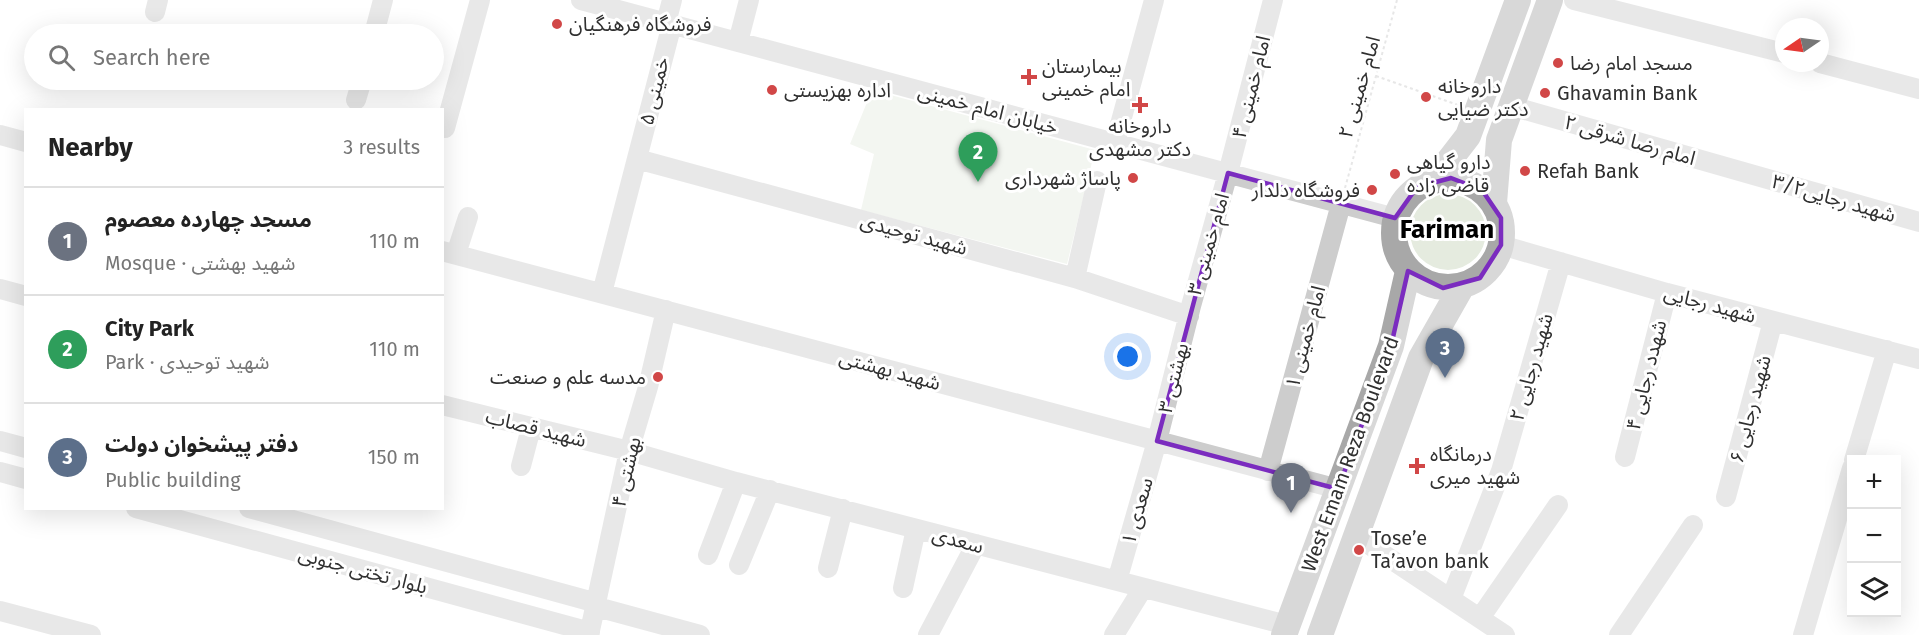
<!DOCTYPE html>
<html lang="en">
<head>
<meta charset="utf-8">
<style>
	:root { --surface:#fff; --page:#f2f2f2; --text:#222; --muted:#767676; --line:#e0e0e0; --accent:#1a73e8 }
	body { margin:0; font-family:"Fira Sans","Noto Sans Arabic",sans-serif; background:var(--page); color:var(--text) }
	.controls { position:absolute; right:18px; bottom:18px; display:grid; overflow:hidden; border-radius:0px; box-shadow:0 6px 24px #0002 }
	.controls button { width:54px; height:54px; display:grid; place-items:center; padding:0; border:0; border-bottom:2px solid var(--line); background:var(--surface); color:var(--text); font:30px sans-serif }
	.compass { position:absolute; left:1775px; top:18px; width:54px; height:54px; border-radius:50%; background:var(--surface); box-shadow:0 6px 24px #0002; rotate:257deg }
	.you { position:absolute; left:1128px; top:357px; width:21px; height:21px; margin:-15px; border:4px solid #fff; border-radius:50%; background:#1a73e8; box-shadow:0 0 0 9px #1a73e833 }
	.badge { display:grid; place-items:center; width:39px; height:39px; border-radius:50%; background:var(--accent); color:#fff; font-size:20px; font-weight:700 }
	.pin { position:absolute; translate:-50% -50px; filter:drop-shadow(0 2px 3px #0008) }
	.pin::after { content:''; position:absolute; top:32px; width:21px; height:18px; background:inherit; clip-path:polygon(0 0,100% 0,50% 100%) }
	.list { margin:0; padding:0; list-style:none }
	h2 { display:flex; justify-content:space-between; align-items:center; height:78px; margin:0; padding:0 24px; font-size:26px }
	h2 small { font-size:20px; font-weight:400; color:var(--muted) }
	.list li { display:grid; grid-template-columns:39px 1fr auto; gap:18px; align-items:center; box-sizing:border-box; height:108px; padding:0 24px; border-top:2px solid var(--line) }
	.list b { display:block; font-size:22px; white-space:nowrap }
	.list p { margin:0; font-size:20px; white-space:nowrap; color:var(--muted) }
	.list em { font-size:20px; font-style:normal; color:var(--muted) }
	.icon { flex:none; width:33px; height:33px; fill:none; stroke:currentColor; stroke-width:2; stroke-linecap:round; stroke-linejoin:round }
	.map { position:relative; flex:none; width:1919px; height:635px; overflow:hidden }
	.search { position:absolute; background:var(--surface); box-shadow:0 6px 24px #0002; left:24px; top:24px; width:420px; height:66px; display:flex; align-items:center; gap:15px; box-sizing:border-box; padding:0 21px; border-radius:33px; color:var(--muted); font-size:22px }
	.panel { position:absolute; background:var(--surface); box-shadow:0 6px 24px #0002; left:24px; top:108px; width:420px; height:402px; border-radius:0px }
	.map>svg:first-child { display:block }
</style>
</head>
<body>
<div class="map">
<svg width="1919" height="635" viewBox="0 0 1919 635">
	<rect width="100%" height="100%" fill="#fff"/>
	<path fill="#e5ebdf" d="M872,90L1095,150L1067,264L861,210L874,154L850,144Z
		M1410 232a38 38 0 1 1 76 0a38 38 0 1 1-76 0Z"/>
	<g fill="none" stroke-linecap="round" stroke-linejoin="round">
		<path stroke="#cacaca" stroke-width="2" stroke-dasharray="3 3" stroke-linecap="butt" d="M1376,76L1458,105
			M1345,188L1397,0"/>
		<path stroke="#cdcdcd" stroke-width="20" d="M581,0L1395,218
			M1574,0L1784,53
			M155,12L158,0
			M666,23L672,0
			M374,34L383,0
			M738,42L749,0
			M1820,63L1919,89
			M356,100L362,80
			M1511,106L1919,222
			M445,128L480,0
			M0,135L26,142
			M1115,143L1154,0
			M637,159L1075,278L1189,316
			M1501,245L1667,293L1919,359
			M442,251L1338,489
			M456,254L468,217
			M1075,278L1097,181
			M0,289L26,296
			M602,293L672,24
			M442,405L629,451L736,482L1287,625
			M0,441L26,448
			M1625,457L1667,293
			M1854,460L1887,350
			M521,466L531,428
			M1268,471L1341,204
			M0,472L26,479
			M1726,497L1773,321
			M136,508L590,632
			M249,508L597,603
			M1356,536L1505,635
			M708,555L736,482
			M739,565L770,490
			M828,568L843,509
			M1117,581L1157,441L1191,306L1228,173L1273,0
			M903,588L916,529
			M1451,599L1501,471L1561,262
			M597,607L700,635
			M0,611L91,635
			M1480,618L1558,505
			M589,635L629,451L648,387L666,310
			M928,635L976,544
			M1114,635L1143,588
			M1619,635L1693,525
			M1803,635L1852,468"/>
		<path stroke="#a8a8a8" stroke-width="26" d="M1394 233a54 54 0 1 1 108 0a54 54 0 1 1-108 0Z
			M1434,180L1468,136L1518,0
			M1494,203L1499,140L1550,0
			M1284,635L1391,346L1408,271
			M1320,635L1421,358L1462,286"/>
	</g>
	<path d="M0 0H1919V635H0ZM1228,173L1395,218L1417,187L1451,178L1482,190L1501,218V245L1480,278L1443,288L1408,271L1391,346L1338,489L1157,441Z" fill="#fff" fill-opacity=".55" fill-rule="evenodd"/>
	<path fill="none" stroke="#7b2cbf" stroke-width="4.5" stroke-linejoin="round" d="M1228,173L1395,218L1417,187L1451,178L1482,190L1501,218V245L1480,278L1443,288L1408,271L1391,346L1338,489L1157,441Z"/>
	<g fill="#d14747" stroke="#fff" stroke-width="2">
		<circle cx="557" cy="24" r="6"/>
		<circle cx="1558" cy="63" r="6"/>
		<path d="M1026 68h6v6h6v6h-6v6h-6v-6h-6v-6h6z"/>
		<circle cx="772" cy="90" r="6"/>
		<circle cx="1545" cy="93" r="6"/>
		<circle cx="1426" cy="97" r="6"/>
		<path d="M1137 96h6v6h6v6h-6v6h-6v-6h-6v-6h6z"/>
		<circle cx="1525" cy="171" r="6"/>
		<circle cx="1395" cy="174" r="6"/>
		<circle cx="1133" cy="178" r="6"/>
		<circle cx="1372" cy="190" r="6"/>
		<circle cx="658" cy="377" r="6"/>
		<path d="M1414 457h6v6h6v6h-6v6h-6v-6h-6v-6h6z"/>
		<circle cx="1359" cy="550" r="6"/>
	</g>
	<g text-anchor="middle" stroke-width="6" stroke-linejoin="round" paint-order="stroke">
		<g font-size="20" fill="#303030" stroke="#fff" text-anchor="start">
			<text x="569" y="31">فروشگاه فرهنگیان</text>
			<text x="1570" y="70">مسجد امام رضا</text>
			<text x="1042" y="73">بیمارستان<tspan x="1042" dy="23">امام خمینی</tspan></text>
			<text x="1438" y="93">داروخانه<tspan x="1438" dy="23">دکتر ضیایی</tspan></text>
			<text x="784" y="97">اداره بهزیستی</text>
			<text x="1557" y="100">Ghavamin Bank</text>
			<text x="1140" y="133" text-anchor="middle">داروخانه<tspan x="1140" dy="23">دکتر مشهدی</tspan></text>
			<text x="1407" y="169">دارو گیاهی<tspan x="1407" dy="23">قاضی زاده</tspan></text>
			<text x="1537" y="178">Refah Bank</text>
			<text x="1121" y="185" text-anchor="end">پاساژ شهرداری</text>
			<text x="1360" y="197" text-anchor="end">فروشگاه دلدار</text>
			<text x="646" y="384" text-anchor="end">مدسه علم و صنعت</text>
			<text x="1430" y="461">درمانگاه<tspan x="1430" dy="23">شهید میری</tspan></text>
			<text x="1371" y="545">Tose’e<tspan x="1371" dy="23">Ta’avon bank</tspan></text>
		</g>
		<g font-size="20" fill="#303030" stroke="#fff">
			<text transform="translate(1251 87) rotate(-76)" y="7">امام خمینی ۴</text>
			<text transform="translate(1359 87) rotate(-74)" y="7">امام خمینی ۲</text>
			<text transform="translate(654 91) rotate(-76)" y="7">خمینی ۵</text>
			<text transform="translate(988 109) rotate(15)" y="7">خیابان امام خمینی</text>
			<text transform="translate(1630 140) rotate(16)" y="7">امام رضا شرقی ۲</text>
			<text transform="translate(1834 198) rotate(16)" y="7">شهید رجایی۳/۲</text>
			<text transform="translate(914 234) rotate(15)" y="7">شهید توحیدی</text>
			<text transform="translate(1208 244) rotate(-74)" y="7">امام خمینی ۳</text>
			<text transform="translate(1710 304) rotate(15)" y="7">شهید رجایی</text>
			<text transform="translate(1305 337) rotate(-75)" y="7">امام خمینی ۱</text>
			<text transform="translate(1531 367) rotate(-74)" y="7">شهید رجایی ۲</text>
			<text transform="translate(890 370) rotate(15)" y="7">شهید بهشتی</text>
			<text transform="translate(1646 375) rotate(-76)" y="7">شهدد رجایی ۴</text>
			<text transform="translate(1173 378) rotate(-76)" y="7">بهشتی ۳</text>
			<text transform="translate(1750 409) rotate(-75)" y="7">شهید رجایی ۶</text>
			<text transform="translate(536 428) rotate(14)" y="7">شهید قصاب</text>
			<text transform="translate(1350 454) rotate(-70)" y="7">West Emam Reza Boulevard</text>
			<text transform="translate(626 472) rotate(-77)" y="7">بهشتی ۴</text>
			<text transform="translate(1137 511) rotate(-74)" y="7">سعدی ۱</text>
			<text transform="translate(958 540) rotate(15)" y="7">سعدی</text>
			<text transform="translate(363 570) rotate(15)" y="7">بلوار تختی جنوبی</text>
		</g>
		<g font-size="26" font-weight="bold" fill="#000" stroke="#fff">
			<text x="1447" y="238">Fariman</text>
		</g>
	</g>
</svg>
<div class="controls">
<button>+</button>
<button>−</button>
<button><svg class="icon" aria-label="layers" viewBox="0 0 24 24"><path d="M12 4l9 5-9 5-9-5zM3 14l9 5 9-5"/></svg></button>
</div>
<svg class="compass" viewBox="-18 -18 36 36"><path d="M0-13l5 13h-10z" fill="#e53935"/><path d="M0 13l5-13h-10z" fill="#767676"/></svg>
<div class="you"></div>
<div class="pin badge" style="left:1291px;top:513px;background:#6b7280">1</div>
<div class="pin badge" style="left:978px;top:182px;background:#2e9e5b">2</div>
<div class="pin badge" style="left:1445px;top:378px;background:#5c6f8a">3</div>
<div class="search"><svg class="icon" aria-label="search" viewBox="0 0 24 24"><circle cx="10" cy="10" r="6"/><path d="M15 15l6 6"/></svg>Search here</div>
<section class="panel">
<h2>Nearby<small>3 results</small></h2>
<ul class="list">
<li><span class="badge" style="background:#6b7280">1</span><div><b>مسجد چهارده معصوم</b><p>Mosque · شهید بهشتی</p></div><em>110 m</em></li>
<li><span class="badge" style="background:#2e9e5b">2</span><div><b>City Park</b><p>Park · شهید توحیدی</p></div><em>110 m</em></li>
<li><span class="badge" style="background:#5c6f8a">3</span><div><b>دفتر پیشخوان دولت</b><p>Public building</p></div><em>150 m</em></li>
</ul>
</section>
</div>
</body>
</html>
